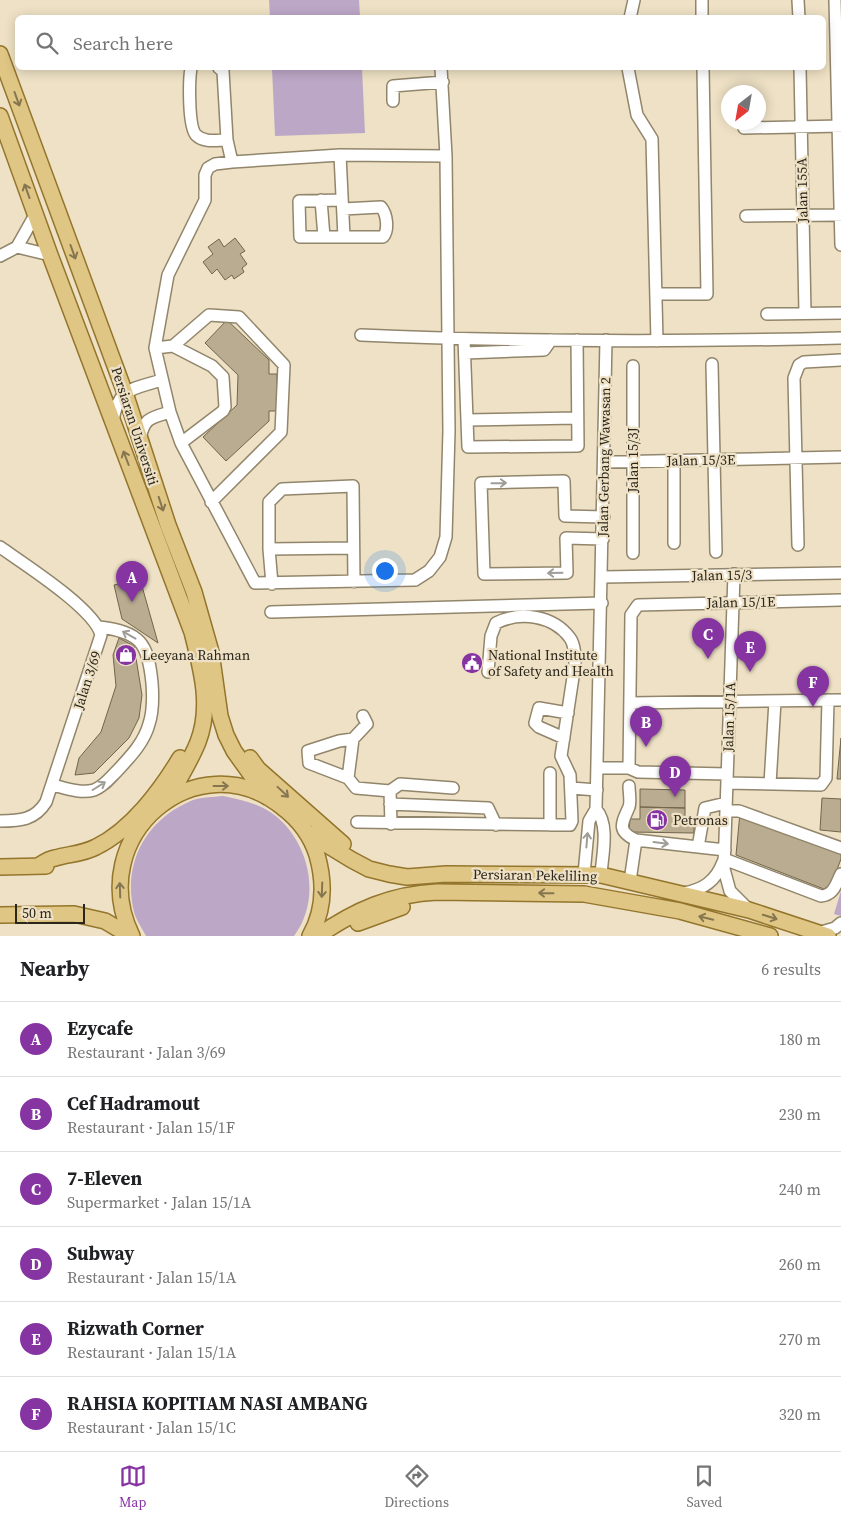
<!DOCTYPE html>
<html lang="en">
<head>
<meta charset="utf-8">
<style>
	:root { --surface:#fff; --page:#f2f2f2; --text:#202124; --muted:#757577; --line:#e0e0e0; --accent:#8734a3 }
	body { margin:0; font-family:"Source Serif 4",serif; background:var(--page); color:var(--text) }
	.compass { position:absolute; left:721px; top:85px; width:45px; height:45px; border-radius:50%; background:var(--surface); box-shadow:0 2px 12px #0003; rotate:211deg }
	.scale { position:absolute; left:15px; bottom:12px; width:70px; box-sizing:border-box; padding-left:5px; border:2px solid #2b261b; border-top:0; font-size:14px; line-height:18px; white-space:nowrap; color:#2b261b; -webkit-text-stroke:4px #eee1c5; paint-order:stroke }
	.you { position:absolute; left:384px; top:570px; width:18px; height:18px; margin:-12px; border:4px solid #fff; border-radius:50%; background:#1a73e8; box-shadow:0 0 0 8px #1a73e833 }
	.badge { display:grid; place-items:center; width:32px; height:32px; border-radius:50%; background:var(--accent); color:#fff; font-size:16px; font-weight:700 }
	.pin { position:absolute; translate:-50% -41px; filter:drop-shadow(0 1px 2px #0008) }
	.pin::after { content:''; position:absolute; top:26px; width:18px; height:15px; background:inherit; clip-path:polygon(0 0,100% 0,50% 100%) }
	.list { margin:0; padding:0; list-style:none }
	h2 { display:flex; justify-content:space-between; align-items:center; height:65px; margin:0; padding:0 20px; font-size:21px }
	h2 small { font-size:16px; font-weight:400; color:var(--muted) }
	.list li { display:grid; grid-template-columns:32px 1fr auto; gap:15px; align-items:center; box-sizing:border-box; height:75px; padding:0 20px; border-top:1px solid var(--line) }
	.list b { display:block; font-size:19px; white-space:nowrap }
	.list p { margin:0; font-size:16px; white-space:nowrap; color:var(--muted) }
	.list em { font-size:16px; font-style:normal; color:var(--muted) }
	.icon { flex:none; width:28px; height:28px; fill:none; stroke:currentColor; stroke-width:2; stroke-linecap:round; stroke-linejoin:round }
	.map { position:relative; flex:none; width:841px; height:936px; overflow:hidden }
	.search { position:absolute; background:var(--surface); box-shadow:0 2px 12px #0003; left:15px; right:15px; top:15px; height:55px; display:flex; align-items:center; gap:12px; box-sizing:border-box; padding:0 18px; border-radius:8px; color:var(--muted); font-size:19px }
	.sheet { height:515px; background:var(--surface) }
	nav { display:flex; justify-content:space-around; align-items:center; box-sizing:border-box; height:70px; border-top:1px solid var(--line); background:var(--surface); font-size:14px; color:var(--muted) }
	nav a { display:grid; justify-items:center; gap:2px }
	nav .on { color:var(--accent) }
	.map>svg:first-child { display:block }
</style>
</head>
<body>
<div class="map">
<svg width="841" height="936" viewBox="0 0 841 936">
	<rect width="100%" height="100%" fill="#eee1c5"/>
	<path fill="#bda7c7" d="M269,0H359L360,17H270Z
		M272,68H362L365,133L275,136Z
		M223,796C242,800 262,804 277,817C311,846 321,900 294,936H146C142,928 136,920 134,912C122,863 146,819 193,800C202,797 214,797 223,796Z
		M841,891V916L834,914Z"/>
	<path fill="#b9ac91" stroke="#71654c" d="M235,238L245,251L240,254L247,264L242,268L244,272L234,279L232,275L225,280L217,269L212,274L203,262L213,254L208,247L219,239L224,247Z
		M227,320L269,360V374H277V411H269V421L226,461L203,437L237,405L238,375L205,343Z
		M140,579L158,643L122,619L114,585Z
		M119,638L134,646L142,695L139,718L129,738L94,773L75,775L79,758L101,732L116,686L113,655Z
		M841,738V779H837Z
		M640,789L685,790V808L640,807Z
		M822,798L841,799V832L820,830Z
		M640,807L685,808V820L694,821V833L629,832L630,819H640Z
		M740,813L841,854V859L829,891L736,855Z"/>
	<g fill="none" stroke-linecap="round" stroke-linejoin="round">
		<g stroke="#91856b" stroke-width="14">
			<path id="minor" d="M702,0V18
				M798,0L799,18
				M835,0L841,245
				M630,18L634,0
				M191,68C189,80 188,126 196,135C204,143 217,140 227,140
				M219,68L223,71L227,140L232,162
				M441,68L446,156L449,431L446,537L440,557L429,571L415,580L255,583L181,443L170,412L155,348L168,275L205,200V175L208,168L215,164L232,162L340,155L446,156
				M628,68L637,115L652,139L657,341
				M800,68L805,313
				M393,101V86L443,82
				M744,128L841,126
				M340,155L344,237
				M321,200L324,237
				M342,200L299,201L300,237H383C389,230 387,214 381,207L343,209
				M746,216L841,215
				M17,247L50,255
				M0,256L17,247L35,215
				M656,294H707L703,68
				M767,314L841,313
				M361,335C521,342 681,342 841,338
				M464,339L468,447L578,446L577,340
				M173,346L209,315L239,317L284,365L281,432L211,502
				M155,348L173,346L212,366L223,377L225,407L223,411L181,443
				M465,353L544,350L551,340
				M712,364L716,552
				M467,420L577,418
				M113,421C118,387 132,390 161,380
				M140,439C144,418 150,418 170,412
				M605,462L841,457
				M603,539L566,538L567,573L484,574L481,483L564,481L565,516L604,517
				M674,543V461
				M798,545L794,378L799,365L804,362L841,360
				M0,547C24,564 95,609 101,635L46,802C35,820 20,821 0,821
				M353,548L269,549V502L282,489L353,486L354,582
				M269,549L272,584
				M633,553V366
				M734,574L724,869L730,891L748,909
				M603,577L841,573
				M271,612L602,603
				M630,703L841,700
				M564,738L539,727L535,723L539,708L568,713
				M353,739L348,778L356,788L390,791L391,824
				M598,768H629L638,772L727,774
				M629,768L631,615L638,605L841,600
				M348,778L309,763L308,751L339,741L353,739L367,724L363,716
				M727,783L821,785L826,778L828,700
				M770,784L775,701
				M53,785C65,788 81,794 94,790C103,787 110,778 117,771C129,758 144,743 149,724C153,712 153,696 152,683C148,642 140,632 99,627
				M629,786C629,792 631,802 629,807C622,823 616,831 636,840
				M571,788L597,790
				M390,791L400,784L453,788
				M390,804L488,808L496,825
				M596,809C610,825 602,856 601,875
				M726,811H739L841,848
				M357,822L570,825L572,821L570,775L561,756L575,664C575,656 575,645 570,638C553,615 520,611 496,623L491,636L488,672
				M550,825V773
				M698,847L705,808L726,803
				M724,859L821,896C834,895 836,884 841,874
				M584,874L589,821L596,809L606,340
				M630,881L636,840L725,850
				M683,893C703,890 716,881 723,862
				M818,933L835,928L841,923"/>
		</g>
		<g stroke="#93752b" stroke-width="18">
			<path id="major" d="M0,54L125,393L168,525L194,592L211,652L220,716L226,735L234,751L267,797
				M0,116L50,255L192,632C201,668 212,706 198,742C190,762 178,781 167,800
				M250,758L258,769L343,844
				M306,832L352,860L369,869L389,874L407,877L446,874L601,875L749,910L828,936
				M38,866C43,863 49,859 55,858C69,854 83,854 96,847C131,830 161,790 180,758
				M0,867L46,866
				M0,915L74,914L105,921L130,936
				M358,923L402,907
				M132,936C83,836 197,739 282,807C298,819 311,836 317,855C325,883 324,911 310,936
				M318,936C355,910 392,894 437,892L584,894L680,911L770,936"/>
		</g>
		<use href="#minor" stroke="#fff" stroke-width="11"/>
		<use href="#major" stroke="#e0c685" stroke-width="15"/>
	</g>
	<defs><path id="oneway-shaft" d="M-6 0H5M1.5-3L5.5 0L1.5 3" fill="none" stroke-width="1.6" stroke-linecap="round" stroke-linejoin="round" transform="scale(1.25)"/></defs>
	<g stroke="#867650">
		<use href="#oneway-shaft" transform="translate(17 99) rotate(70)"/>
		<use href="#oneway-shaft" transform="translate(27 191) rotate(-110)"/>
		<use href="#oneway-shaft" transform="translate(73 252) rotate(70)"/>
		<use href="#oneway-shaft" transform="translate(126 458) rotate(-111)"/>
		<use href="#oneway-shaft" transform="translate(161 504) rotate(72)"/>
		<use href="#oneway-shaft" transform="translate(221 786)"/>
		<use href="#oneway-shaft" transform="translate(283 792) rotate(43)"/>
		<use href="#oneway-shaft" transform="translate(120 890) rotate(-92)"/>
		<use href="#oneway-shaft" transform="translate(322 890) rotate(92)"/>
		<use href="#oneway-shaft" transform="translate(546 893) rotate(-179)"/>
		<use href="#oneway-shaft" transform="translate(770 917) rotate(17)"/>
		<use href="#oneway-shaft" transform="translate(706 918) rotate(-166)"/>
	</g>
	<g stroke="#a09d98">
		<use href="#oneway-shaft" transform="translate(499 483) rotate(-1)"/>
		<use href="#oneway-shaft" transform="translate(555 573) rotate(179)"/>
		<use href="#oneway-shaft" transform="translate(129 635) rotate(-151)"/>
		<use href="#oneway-shaft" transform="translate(99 786) rotate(-32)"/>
		<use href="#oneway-shaft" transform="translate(587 840) rotate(-85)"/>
		<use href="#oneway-shaft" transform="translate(661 843) rotate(7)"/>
	</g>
	<defs>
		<g id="shop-disc" transform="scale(1.125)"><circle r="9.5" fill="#8734a3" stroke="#eee1c5"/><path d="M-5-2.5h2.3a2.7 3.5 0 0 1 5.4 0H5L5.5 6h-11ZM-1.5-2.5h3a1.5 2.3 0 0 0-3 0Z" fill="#fff"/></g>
		<g id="civic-disc" transform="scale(1.125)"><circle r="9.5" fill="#8734a3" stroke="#eee1c5"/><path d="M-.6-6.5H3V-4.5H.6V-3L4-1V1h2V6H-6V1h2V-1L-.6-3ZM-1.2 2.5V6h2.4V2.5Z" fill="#fff"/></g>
		<g id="fuel-disc" transform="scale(1.125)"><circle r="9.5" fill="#8734a3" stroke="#eee1c5"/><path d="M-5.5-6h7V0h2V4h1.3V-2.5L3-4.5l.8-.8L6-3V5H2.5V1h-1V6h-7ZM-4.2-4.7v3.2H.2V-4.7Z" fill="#fff"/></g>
	</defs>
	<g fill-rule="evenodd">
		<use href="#shop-disc" x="126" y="655"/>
		<use href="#civic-disc" x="472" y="663"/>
		<use href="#fuel-disc" x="657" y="820"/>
	</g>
	<g text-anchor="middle" stroke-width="4.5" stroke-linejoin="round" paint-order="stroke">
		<g font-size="14" fill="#2b261b" stroke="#eee1c5">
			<text transform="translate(802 190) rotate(-91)" y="5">Jalan 155A</text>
			<text transform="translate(135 426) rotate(72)" y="5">Persiaran Universiti</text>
			<text transform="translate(604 457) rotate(-89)" y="5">Jalan Gerbang Wawasan 2</text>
			<text transform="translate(633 460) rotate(-90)" y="5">Jalan 15/3J</text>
			<text transform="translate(701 460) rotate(-1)" y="5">Jalan 15/3E</text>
			<text transform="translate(722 575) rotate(-1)" y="5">Jalan 15/3</text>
			<text transform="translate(741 602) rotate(-1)" y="5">Jalan 15/1E</text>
			<text transform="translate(87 680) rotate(-72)" y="5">Jalan 3/69</text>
			<text transform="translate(729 717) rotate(-88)" y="5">Jalan 15/1A</text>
			<text transform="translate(535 875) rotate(1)" y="5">Persiaran Pekeliling</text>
		</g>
		<g font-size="14" fill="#2b261b" stroke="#eee1c5" text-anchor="start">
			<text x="142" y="660">Leeyana Rahman</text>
			<text x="488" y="660">National Institute<tspan x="488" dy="16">of Safety and Health</tspan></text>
			<text x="673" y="825">Petronas</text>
		</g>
	</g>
</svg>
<svg class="compass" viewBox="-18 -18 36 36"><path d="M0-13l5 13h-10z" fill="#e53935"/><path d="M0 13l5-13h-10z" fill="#757577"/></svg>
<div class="scale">50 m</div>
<div class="you"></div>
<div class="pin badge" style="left:132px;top:602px">A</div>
<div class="pin badge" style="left:646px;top:747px">B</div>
<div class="pin badge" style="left:708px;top:659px">C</div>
<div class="pin badge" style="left:675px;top:797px">D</div>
<div class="pin badge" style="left:750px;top:672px">E</div>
<div class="pin badge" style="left:813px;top:707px">F</div>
<div class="search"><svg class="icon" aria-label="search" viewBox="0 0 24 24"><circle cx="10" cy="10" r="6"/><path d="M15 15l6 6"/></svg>Search here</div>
</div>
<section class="sheet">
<h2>Nearby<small>6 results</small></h2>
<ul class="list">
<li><span class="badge">A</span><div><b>Ezycafe</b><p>Restaurant · Jalan 3/69</p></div><em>180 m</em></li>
<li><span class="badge">B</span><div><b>Cef Hadramout</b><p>Restaurant · Jalan 15/1F</p></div><em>230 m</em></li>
<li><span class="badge">C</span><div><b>7-Eleven</b><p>Supermarket · Jalan 15/1A</p></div><em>240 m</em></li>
<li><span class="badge">D</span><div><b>Subway</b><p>Restaurant · Jalan 15/1A</p></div><em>260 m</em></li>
<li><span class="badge">E</span><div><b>Rizwath Corner</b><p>Restaurant · Jalan 15/1A</p></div><em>270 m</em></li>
<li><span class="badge">F</span><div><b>RAHSIA KOPITIAM NASI AMBANG</b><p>Restaurant · Jalan 15/1C</p></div><em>320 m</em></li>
</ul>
</section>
<nav>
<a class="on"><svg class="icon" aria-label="map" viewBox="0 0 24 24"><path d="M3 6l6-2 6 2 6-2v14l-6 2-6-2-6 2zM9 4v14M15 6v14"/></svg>Map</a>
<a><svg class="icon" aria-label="directions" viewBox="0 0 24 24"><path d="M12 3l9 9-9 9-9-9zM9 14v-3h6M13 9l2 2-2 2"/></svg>Directions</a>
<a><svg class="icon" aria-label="saved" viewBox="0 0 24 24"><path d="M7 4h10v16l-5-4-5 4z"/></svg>Saved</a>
</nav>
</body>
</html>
